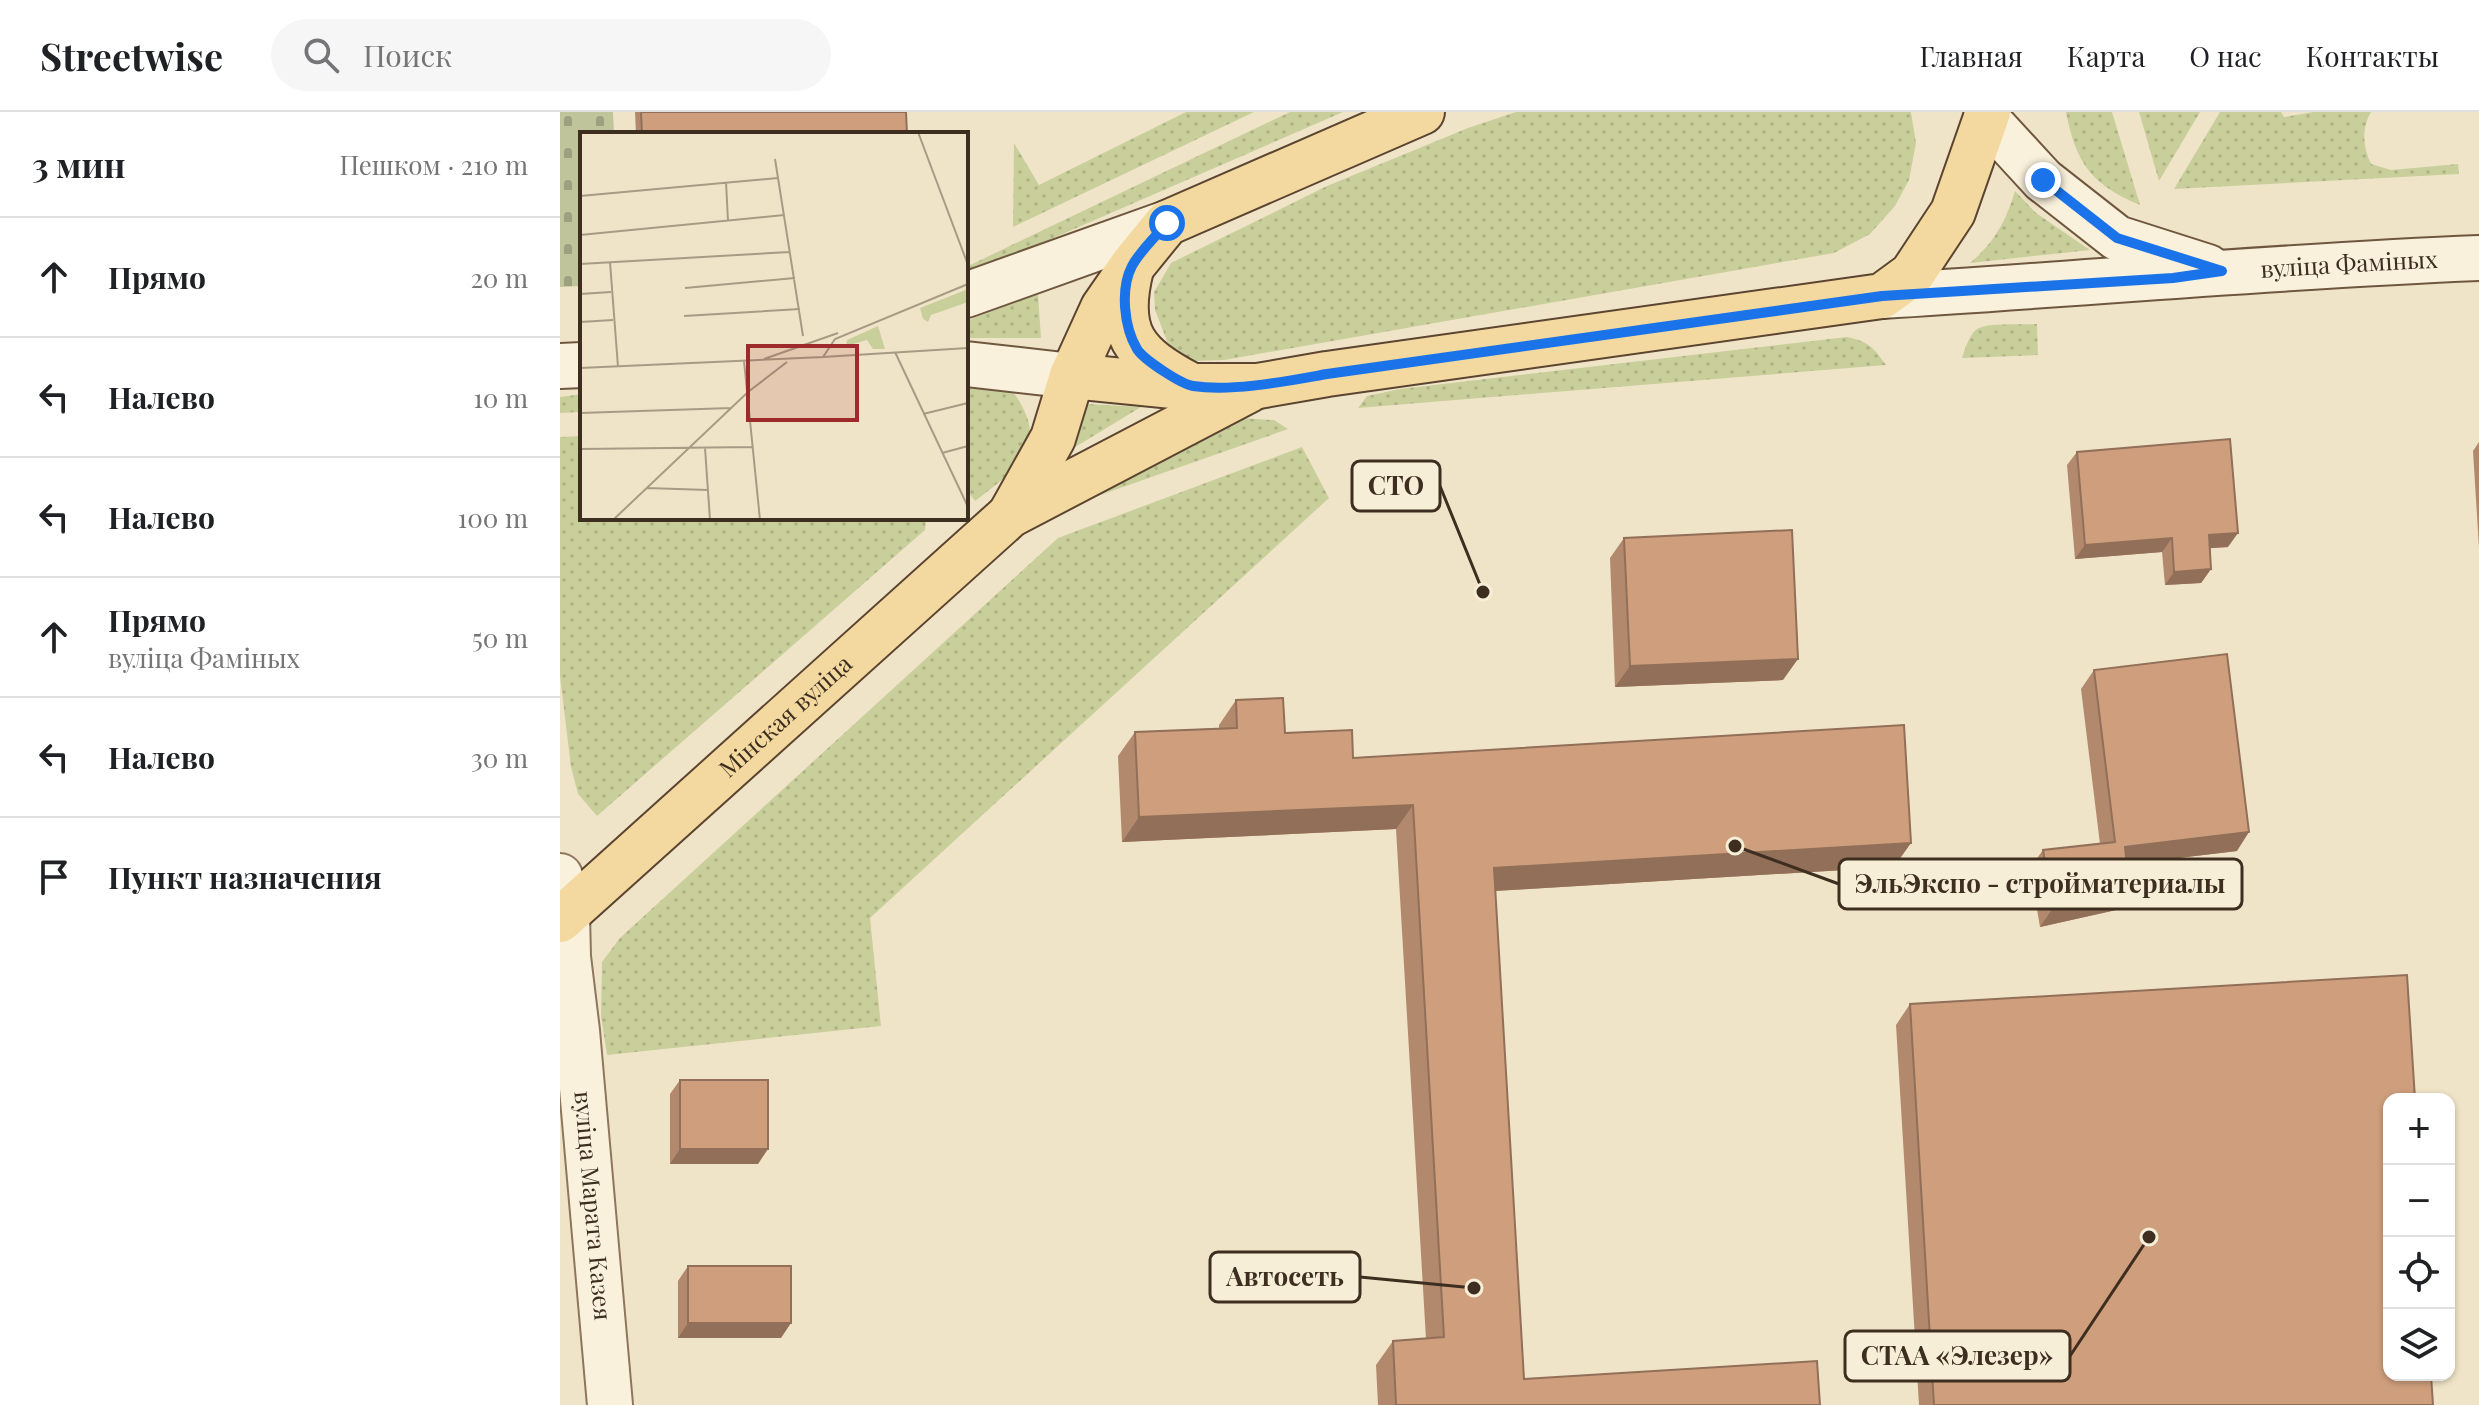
<!DOCTYPE html>
<html lang="ru">
<head>
<meta charset="utf-8">
<style>
	:root { --surface:#fff; --page:#f6f6f6; --text:#202124; --muted:#757577; --line:#e0e0e0 }
	body { margin:0; font-family:"Playfair Display",serif; background:var(--page); color:var(--text) }
	.controls { position:absolute; right:24px; bottom:24px; display:grid; overflow:hidden; border-radius:16px; box-shadow:0 2px 6px #0004 }
	.controls button { width:72px; height:72px; display:grid; place-items:center; padding:0; border:0; border-bottom:2px solid var(--line); background:var(--surface); color:var(--text); font:40px sans-serif }
	.stop { position:absolute; width:24px; height:24px; margin:-18px; border:6px solid #1a73e8; border-radius:50%; background:#fff }
	.stop.end { background:#1a73e8; border-color:#fff; box-shadow:0 2px 8px #0008 }
	.list { margin:0; padding:0; list-style:none }
	h2 { display:flex; justify-content:space-between; align-items:center; height:104px; margin:0; padding:0 32px; font-size:34px }
	h2 small { font-size:26px; font-weight:400; color:var(--muted) }
	.list li { display:grid; grid-template-columns:52px 1fr auto; gap:24px; align-items:center; box-sizing:border-box; height:120px; padding:0 32px; border-top:2px solid var(--line) }
	.list b { display:block; font-size:30px; white-space:nowrap }
	.list p { margin:0; font-size:26px; white-space:nowrap; color:var(--muted) }
	.list em { font-size:26px; font-style:normal; color:var(--muted) }
	.icon { flex:none; width:44px; height:44px; fill:none; stroke:currentColor; stroke-width:2; stroke-linecap:round; stroke-linejoin:round }
	.map { position:relative; flex:none; width:1919px; height:1293px; overflow:hidden }
	header { display:flex; align-items:center; gap:48px; box-sizing:border-box; height:112px; padding:0 40px; background:var(--surface); border-bottom:2px solid var(--line) }
	header strong { font-size:38px }
	nav { display:flex; gap:44px; margin-inline-start:auto; font-size:28px }
	.search { width:560px; height:72px; background:var(--page); display:flex; align-items:center; gap:20px; box-sizing:border-box; padding:0 28px; border-radius:44px; color:var(--muted); font-size:30px }
	main { display:flex }
	aside { flex:1; background:var(--surface) }
	.map>svg:first-child { display:block }
</style>
</head>
<body>
<header>
<strong>Streetwise</strong>
<div class="search"><svg class="icon" aria-label="search" viewBox="0 0 24 24"><circle cx="10" cy="10" r="6"/><path d="M15 15l6 6"/></svg>Поиск</div>
<nav><a>Главная</a><a>Карта</a><a>О нас</a><a>Контакты</a></nav>
</header>
<main>
<aside>
<h2>3 мин<small>Пешком · 210 m</small></h2>
<ul class="list">
<li><svg class="icon" aria-label="ahead" viewBox="0 0 24 24"><path d="M12 20V5M6 11l6-6 6 6"/></svg><div><b>Прямо</b></div><em>20 m</em></li>
<li><svg class="icon" aria-label="left" viewBox="0 0 24 24"><path d="M17 20v-9H6M10 6l-5 5 5 5"/></svg><div><b>Налево</b></div><em>10 m</em></li>
<li><svg class="icon" aria-label="left" viewBox="0 0 24 24"><path d="M17 20v-9H6M10 6l-5 5 5 5"/></svg><div><b>Налево</b></div><em>100 m</em></li>
<li><svg class="icon" aria-label="ahead" viewBox="0 0 24 24"><path d="M12 20V5M6 11l6-6 6 6"/></svg><div><b>Прямо</b><p>вуліца Фаміных</p></div><em>50 m</em></li>
<li><svg class="icon" aria-label="left" viewBox="0 0 24 24"><path d="M17 20v-9H6M10 6l-5 5 5 5"/></svg><div><b>Налево</b></div><em>30 m</em></li>
<li><svg class="icon" aria-label="arrive" viewBox="0 0 24 24"><path d="M6 21V4h12l-3 4 3 4H6"/></svg><div><b>Пункт назначения</b></div></li>
</ul>
</aside>
<div class="map">
<svg width="1919" height="1293" viewBox="0 0 1919 1293">
	<defs>
		<pattern id="grass-dots" width="8" height="8" patternUnits="userSpaceOnUse" patternTransform="scale(2)"><rect width="8" height="8" fill="#c9cf9b"/><path d="M2 2h.1M6 6h.1" fill="none" stroke="#aeb285" stroke-width="1.8" stroke-linecap="round"/></pattern>
		<pattern id="cemetery-stones" width="16" height="16" patternUnits="userSpaceOnUse" patternTransform="scale(2)"><rect width="16" height="16" fill="#bfc49a"/><path d="M2 7V4a2 2 0 0 1 4 0v3zM10 15v-3a2 2 0 0 1 4 0v3z" fill="#9ca07d"/></pattern>
	</defs>
	<rect width="100%" height="100%" fill="#f0e4c8"/>
	<path fill="url(#grass-dots)" d="M626,0H694L453,115L454,31L479,73Z
		M730,0H783L406,164V155Z
		M956,0H1351L1356,31L1349,68L1335,94L1310,122L1274,141L664,248L634,249L619,242L607,229L595,198L594,180L611,151L767,74L908,16Z
		M1506,0H1552L1580,93C1532,73 1516,52 1506,0Z
		M1579,0H1640L1599,69Z
		M1660,0H1721L1724,5L1753,0H1811C1801,17 1803,35 1811,52L1831,58L1898,52L1899,62L1614,77Z
		M1455,79L1476,101L1530,138L1410,151C1434,131 1446,109 1455,79Z
		M478,182L481,226H406V209Z
		M1477,212L1478,243L1402,246C1405,237 1409,223 1417,217C1427,210 1463,213 1477,212Z
		M1287,225C1308,229 1314,236 1326,253L798,296L807,284L840,277Z
		M406,268L451,277C493,333 459,355 415,389L406,377Z
		M22,282V300L0,301V285Z
		M528,292L581,295L512,337Z
		M679,306L714,308L728,317L509,394Z
		M22,324V406H366L365,418L37,704L18,682L11,655L0,564V325Z
		M742,335L769,386L310,806L321,914L47,943L41,904L42,850L60,826L498,426Z"/>
	<path fill="url(#cemetery-stones)" d="M0,0H53L54,22H22V174L0,175Z"/>
	<g fill="none" stroke-linecap="round" stroke-linejoin="round">
		<g stroke="#8d765c" stroke-width="48">
			<path id="minor" d="M0,764L7,801"/>
		</g>
		<g stroke="#8d765c" stroke-width="48">
			<g id="tertiary">
				<path id="s1" d="M7,801L8,845L17,919L50,1293"/>
			</g>
		</g>
		<g stroke="#6f573f" stroke-width="48">
			<g id="secondary">
				<path d="M1426,6L1483,68L1557,126L1648,155"/>
				<path d="M406,183L607,111"/>
				<path id="s2" d="M1322,184C1521,172 1720,154 1919,146"/>
				<path d="M406,252L512,264"/>
				<path d="M0,254L22,253"/>
			</g>
		</g>
		<g stroke="#5b4430" stroke-width="48">
			<g id="primary">
				<path d="M571,157C555,222 574,243 630,273"/>
				<path d="M512,264L613,274H698L767,262L1322,184L1352,162L1393,100L1428,0"/>
				<path d="M450,403L493,326L512,264L543,196L572,154L607,111L862,0"/>
				<path id="s3" d="M0,808L450,403L689,278"/>
			</g>
		</g>
		<use href="#minor" stroke="#faf1dc" stroke-width="44"/>
		<use href="#tertiary" stroke="#faf1dc" stroke-width="44"/>
		<use href="#secondary" stroke="#faf1dc" stroke-width="44"/>
		<use href="#primary" stroke="#f3d9a0" stroke-width="44"/>
	</g>
	<path fill="#b2896c" d="M75,0H346L347,22H76Z
		M1919,330V436L1913,339Z
		M1517,340L1668,435L1650,436L1651,457L1641,471L1605,473L1602,440L1515,447L1507,353Z
		M1064,426L1223,568L1055,575L1050,446Z
		M1534,558L1677,739L1567,752L1569,779L1556,798L1480,815L1470,756L1483,738L1540,732L1521,577Z
		M676,588L725,621L793,646L1334,755L935,779L964,1267L1260,1293H818L816,1253L833,1229L866,1227L836,717L562,730L558,644L575,620L659,616V613Z
		M1350,892L1873,1293H1359L1336,913Z
		M120,968L198,1052H110V982Z
		M128,1154L221,1226H118V1169Z"/>
	<path fill="#916f58" d="M1678,421L1668,435L1639,437L1649,423Z
		M1612,426L1602,440L1515,447L1525,433Z
		M1651,457L1641,471L1605,473L1614,460Z
		M1238,547L1223,568L1055,575L1070,554Z
		M853,693L836,717L562,730L579,705Z
		M1689,720L1677,739L1552,754L1565,735Z
		M1351,731L1334,755L917,780L934,756Z
		M1569,779L1556,798L1480,815L1493,796Z
		M120,1037H208L198,1052H110Z
		M128,1211H231L221,1226H118Z"/>
	<path fill="#cf9f7d" stroke="#916f58" stroke-width="2" d="M81,0H346L347,22H82Z
		M1670,327L1678,421L1649,423L1651,457L1614,460L1612,426L1525,433L1517,340Z
		M1232,418L1238,547L1070,554L1064,426Z
		M1667,542L1689,720L1565,735L1569,779L1493,796L1483,738L1555,730L1534,558Z
		M723,586L725,621L792,618L793,646L1344,613L1351,731L934,756L964,1267L1257,1249L1260,1293H836L833,1229L884,1225L853,693L579,705L575,620L677,616L676,588Z
		M1847,863L1855,987H1829V1263H1871L1873,1293H1374L1350,892Z
		M120,968H208V1037H120Z
		M128,1154H231V1211H128Z"/>
	<g fill="none" stroke-linecap="round" stroke-linejoin="round">
		<path stroke="#1a73e8" stroke-width="10" d="M607,111C596,124 580,139 572,154C560,177 564,215 577,237C584,248 621,272 633,274C673,280 727,269 767,262L1322,184L1613,166L1662,159L1557,126L1483,68"/>
	</g>
	<g text-anchor="middle" stroke-width="6" stroke-linejoin="round" paint-order="stroke">
		<g font-size="24" fill="#3d2e20" stroke="#f7eed8">
			<text dy="8" stroke="none"><textPath href="#s2" startOffset="468">вуліца Фаміных</textPath></text>
			<text dy="8" stroke="none"><textPath href="#s3" startOffset="304">Мінская вуліца</textPath></text>
			<text dy="8" stroke="none"><textPath href="#s1" startOffset="294">вуліца Марата Казея</textPath></text>
		</g>
	</g>
	<g transform="translate(20 20)">
		<rect width="388" height="388" fill="#f0e4c8"/>
		<path d="M388,157V170L351,183L348,190L343,187L340,176Z" fill="#c9cf9b"/>
		<path d="M298,194L305,217H293L287,208L266,214L267,208Z" fill="#c9cf9b"/>
		<path fill="none" stroke="#a89b85" stroke-width="2" d="M338,0L388,133M195,27L223,204M146,50L148,89M0,64L198,46M0,103L204,83M30,130L38,235M0,132L210,120M105,156L215,146M0,162L31,160M104,184L220,177M0,190L33,188M315,220L388,375M243,225L388,216M184,227L258,201M164,229L180,388M0,236L243,225L255,207L388,152M0,281L151,276M343,282L388,271M125,316L130,388M0,317L173,315M362,321L388,314M67,356L128,358M33,388L168,260L207,230"/>
		<path fill="#9e2a2b" fill-opacity="0.15" stroke="#9e2a2b" stroke-width="4" d="M168,214H277V288H168Z"/>
		<rect width="388" height="388" fill="none" stroke="#3d2e20" stroke-width="4"/>
	</g>
	<path fill="none" stroke="#3d2e20" stroke-width="3" d="M923 480L880 374M1175 734L1279 772M914 1176L800 1165M1589 1125L1510 1244"/>
	<g fill="#3d2e20" stroke="#f7eed8" stroke-width="3">
		<circle cx="923" cy="480" r="8"/>
		<circle cx="1175" cy="734" r="8"/>
		<circle cx="914" cy="1176" r="8"/>
		<circle cx="1589" cy="1125" r="8"/>
	</g>
	<g fill="#f7eed8" stroke="#3d2e20" stroke-width="3">
		<rect x="792" y="349" width="88" height="50" rx="8"/>
		<rect x="1279" y="747" width="403" height="50" rx="8"/>
		<rect x="650" y="1140" width="150" height="50" rx="8"/>
		<rect x="1285" y="1219" width="225" height="50" rx="8"/>
	</g>
	<g font-size="26" text-anchor="middle" font-weight="bold" fill="#3d2e20">
		<text x="836" y="383">СТО</text>
		<text x="1480" y="781">ЭльЭкспо - стройматериалы</text>
		<text x="725" y="1174">Автосеть</text>
		<text x="1397" y="1253">СТАА «Элезер»</text>
	</g>
</svg>
<div class="controls">
<button>+</button>
<button>−</button>
<button><svg class="icon" aria-label="locate" viewBox="0 0 24 24"><circle cx="12" cy="12" r="6"/><path d="M12 2v4M12 18v4M2 12h4M18 12h4"/></svg></button>
<button><svg class="icon" aria-label="layers" viewBox="0 0 24 24"><path d="M12 4l9 5-9 5-9-5zM3 14l9 5 9-5"/></svg></button>
</div>
<div class="stop" style="left:607px;top:111px"></div>
<div class="stop end" style="left:1483px;top:68px"></div>
</div>
</main>
</body>
</html>
